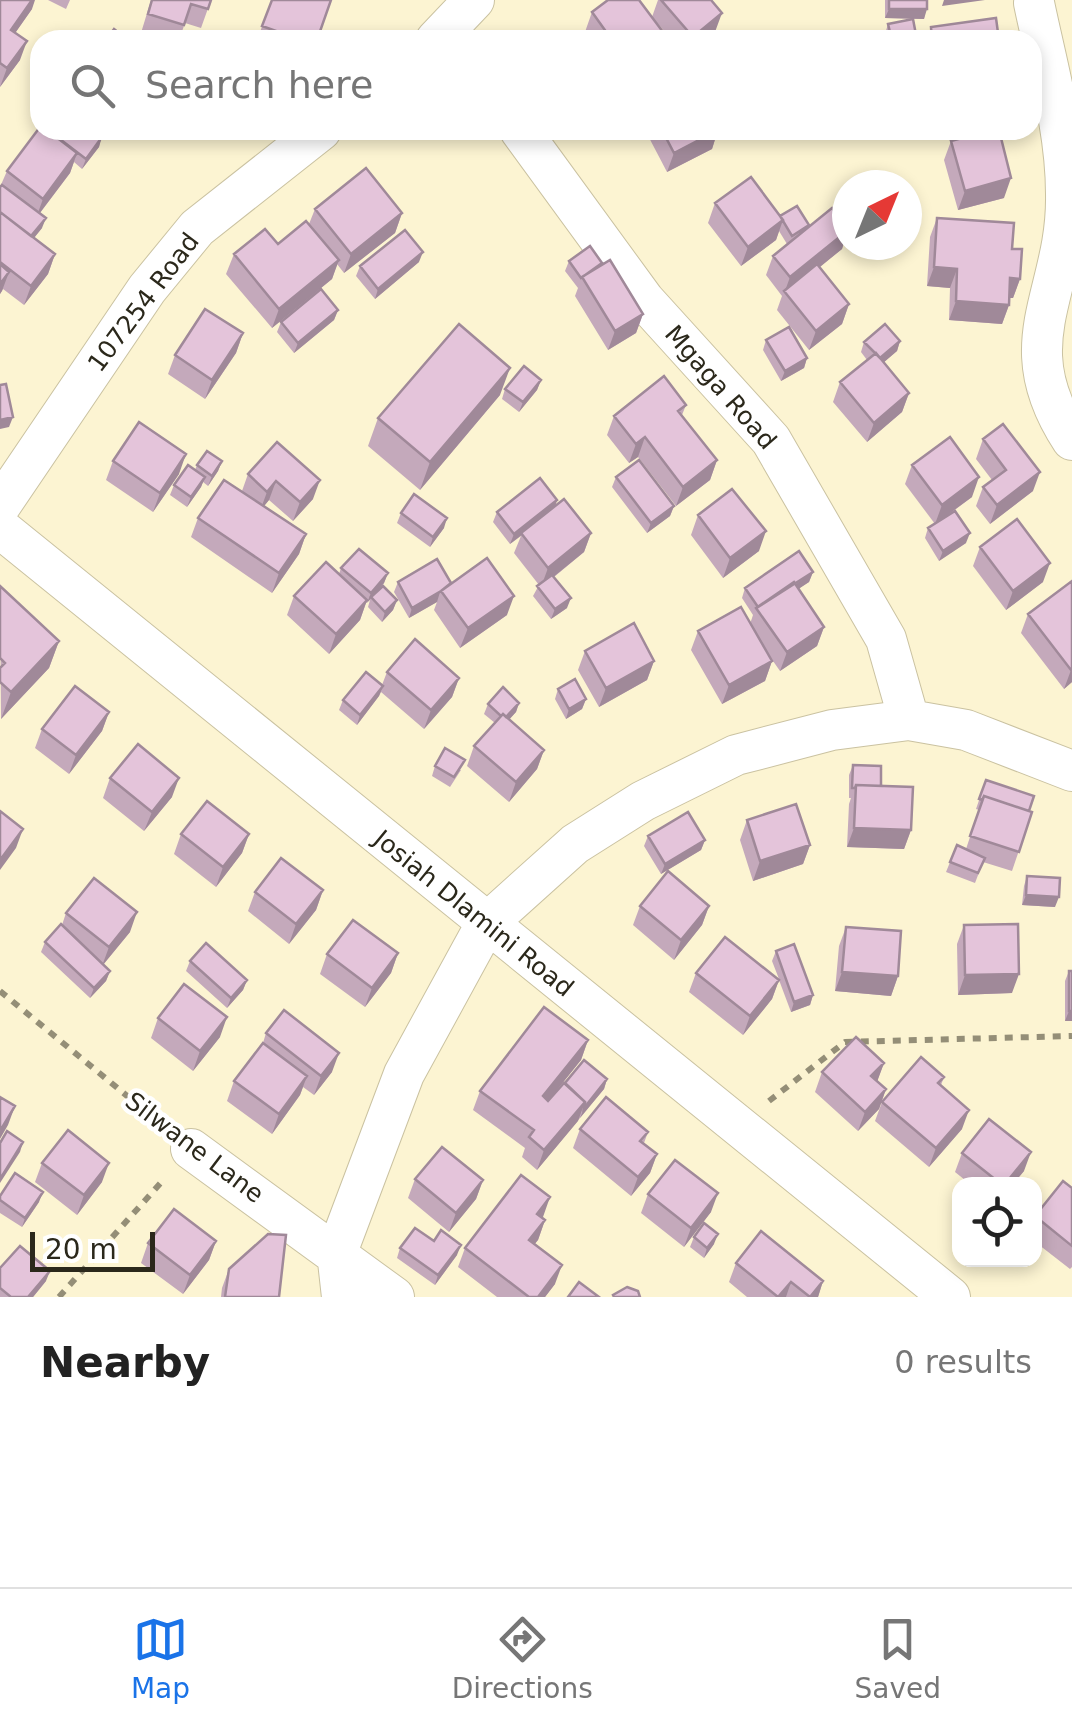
<!DOCTYPE html>
<html lang="en">
<head>
<meta charset="utf-8">
<style>
	:root { --surface:#fff; --page:#f2f2f2; --text:#222; --muted:#767676; --line:#e0e0e0; --accent:#1a73e8 }
	body { margin:0; font-family:"DejaVu Sans",sans-serif; background:var(--page); color:var(--text) }
	.controls { position:absolute; right:30px; bottom:30px; display:grid; overflow:hidden; border-radius:20px; box-shadow:0 5px 15px #0003 }
	.controls button { width:90px; height:90px; display:grid; place-items:center; padding:0; border:0; border-bottom:2px solid var(--line); background:var(--surface); color:var(--text); font:50px sans-serif }
	.compass { position:absolute; left:832px; top:170px; width:90px; height:90px; border-radius:50%; background:var(--surface); box-shadow:0 5px 15px #0003; rotate:43deg }
	.scale { position:absolute; left:30px; bottom:25px; width:125px; box-sizing:border-box; padding-left:10px; border:5px solid #2b281b; border-top:0; font-size:28px; line-height:35px; white-space:nowrap; color:#2b281b; -webkit-text-stroke:8px #fff; paint-order:stroke }
	.list { margin:0; padding:0; list-style:none }
	h2 { display:flex; justify-content:space-between; align-items:center; height:130px; margin:0; padding:0 40px; font-size:42px }
	h2 small { font-size:32px; font-weight:400; color:var(--muted) }
	.icon { flex:none; width:55px; height:55px; fill:none; stroke:currentColor; stroke-width:2; stroke-linecap:round; stroke-linejoin:round }
	.map { position:relative; flex:none; width:1072px; height:1297px; overflow:hidden }
	.search { position:absolute; background:var(--surface); box-shadow:0 5px 15px #0003; left:30px; right:30px; top:30px; height:110px; display:flex; align-items:center; gap:25px; box-sizing:border-box; padding:0 35px; border-radius:30px; color:var(--muted); font-size:38px }
	.sheet { height:290px; background:var(--surface) }
	nav { display:flex; justify-content:space-around; align-items:center; box-sizing:border-box; height:140px; border-top:2px solid var(--line); background:var(--surface); font-size:28px; color:var(--muted) }
	nav a { display:grid; justify-items:center; gap:5px }
	nav .on { color:var(--accent) }
	.map>svg:first-child { display:block }
</style>
</head>
<body>
<div class="map">
<svg width="1072" height="1297" viewBox="0 0 1072 1297">
	<rect width="100%" height="100%" fill="#fcf4d2"/>
	<g fill="none" stroke-linecap="round" stroke-linejoin="round">
		<g stroke="#cac2a1" stroke-width="42">
			<path id="street" d="M1034,3C1047,66 1066,130 1066,194C1068,294 1007,341 1072,440
				M436,40L474,0
				M520,130L644,300L771,440L886,639L909,720
				M0,506L147,289L197,228L321,130
				M0,528L950,1297
				M191,1149L394,1297
				M342,1297L337,1252L404,1074L486,924L575,844L643,801L736,755L832,730L909,720L966,730L1072,771"/>
		</g>
		<path stroke="#948e77" stroke-width="6" stroke-dasharray="8 8" stroke-linecap="butt" d="M0,991L161,1124
			M769,1101L845,1042L1072,1036
			M59,1297L165,1178"/>
		<use href="#street" stroke="#fff" stroke-width="40"/>
	</g>
	<path fill="#c4a9bb" d="M0,0L32,9L15,33L20,60L0,87Z
		M48,0H70L66,9Z
		M151,0H211L201,28L185,23L179,40H162L141,33Z
		M272,0L317,40H257Z
		M658,0H711L715,32L705,40H672L652,17Z
		M885,0H927L924,19L885,18Z
		M592,12L660,40H591L585,32Z
		M888,24L917,40H886L885,34Z
		M931,27L999,40H926Z
		M40,130H106L101,136L99,147L82,169L74,162L70,173L40,213L42,228L34,238L55,254L48,274L24,305L3,289L0,294V187L7,171Z
		M115,130H129L124,136Z
		M645,130H718L712,149L667,172Z
		M728,130H747L733,139Z
		M951,141L1004,198L958,210L944,160Z
		M715,203L780,216L809,225L847,227V234L842,249L819,267L849,304L842,324L809,350L777,310L782,296L766,275L773,256L787,244L779,231L776,240L741,266L708,223Z
		M315,209L402,213L395,233L344,273L337,264L332,279L272,328L226,274L234,254L278,244L309,224Z
		M937,218L1012,249L1020,279L1013,298H1009V305L1002,324L949,320L950,288L927,286L930,237Z
		M569,261L602,263L643,314L636,333L608,350L575,296L578,288L565,271Z
		M419,262L375,299L356,276L360,266Z
		M338,310L334,320L294,353L277,332L281,322Z
		M243,333L236,353L205,399L168,374L175,355Z
		M766,340L807,358L804,368L781,381L763,350Z
		M900,341L897,351L884,362L909,393L902,412L867,442L833,402L840,382L867,360L861,352L864,342Z
		M541,380L537,390L519,412L502,399L505,389Z
		M500,395L420,490L368,446L378,418Z
		M686,405L682,415L717,460L710,480L676,506L638,457L629,463L607,435L614,416Z
		M983,439L1033,491L990,524L976,506L983,487L992,480L976,459Z
		M277,442L313,499L293,521L269,500L264,506L306,534L299,554L272,593L191,537L198,518L242,491L248,474Z
		M113,461L179,474L153,512L106,480Z
		M222,461L218,471L208,486L203,482L201,487L187,507L170,495L174,485L195,470L197,465Z
		M912,465L972,497L940,521L966,543L939,561L925,538L928,528L935,524L905,484Z
		M616,477L674,506L670,516L647,533L612,487Z
		M557,500L555,507L591,533L584,552L554,577L567,608L551,619L533,596L539,585L514,553L521,536L510,544L493,522L497,512Z
		M401,513L444,528L430,547L397,523Z
		M698,515L759,551L723,578L691,535Z
		M980,547L1043,582L1006,610L973,566Z
		M341,568L388,573L384,583L378,591L397,600L393,610L382,622L368,607L370,600L366,603L360,620L329,654L287,615L294,596L339,574Z
		M813,572L809,582L798,589L824,627L817,646L780,671L766,651L772,661L765,681L722,704L691,650L698,631L750,624L753,615L742,598L745,588Z
		M1072,581V682L1064,689L1021,633L1028,614Z
		M398,582L451,583L507,615L460,648L434,610L437,602L409,618L394,592Z
		M0,586L59,641L49,668L1,719Z
		M585,651L654,661L647,680L599,707L578,670Z
		M387,672L459,678L452,697L424,729L381,692L379,696L357,725L339,710L343,700L382,685Z
		M558,689L586,699L582,709L566,719L555,699Z
		M519,703L516,712L509,719L544,750L537,769L509,802L467,766L474,746L495,723L484,714L488,704Z
		M109,712L102,731L69,774L35,748L42,729Z
		M853,765L911,830L904,849L847,847L849,804L851,798H849V775Z
		M435,766L461,770L450,787L432,776Z
		M110,778L172,797L144,831L103,798Z
		M986,780L1032,812L1012,871L983,862L975,883L946,872L957,845L966,849L979,810L976,809Z
		M747,820L810,845L803,864L753,881L740,840Z
		M181,834H249L242,853L216,887L174,854Z
		M648,836L705,840L701,850L661,874L644,846Z
		M1027,876L1055,907L1022,905L1024,886Z
		M323,890L316,910L289,944L248,911L255,892Z
		M640,906H709L702,925L674,960L633,925Z
		M66,913L130,932L103,965L110,971L106,981L90,998L41,952L45,942L62,925Z
		M964,925L1012,993L958,995L957,944Z
		M846,927L898,976L891,996L835,991L839,946Z
		M776,951L813,995L810,1005L791,1012L779,980L772,999L743,1035L689,992L696,973L779,979L772,961Z
		M398,953L391,973L365,1007L320,974L327,954Z
		M190,961L247,980L243,990L227,1008L186,971Z
		M1069,971L1072,1021H1065V981Z
		M158,1018L220,1037L193,1071L151,1038Z
		M266,1033L332,1072L314,1095L303,1087L300,1095L272,1134L227,1101L234,1081L263,1043Z
		M588,1040L581,1060L548,1101L607,1079L604,1089L537,1170L522,1157L525,1148L473,1110L480,1091Z
		M884,1063L877,1081L886,1089L879,1109L858,1131L815,1092L822,1072Z
		M944,1077L941,1085L962,1129L929,1167L875,1121L882,1102Z
		M580,1129L648,1132L644,1143L657,1154L650,1173L631,1196L573,1148Z
		M962,1153L1024,1171L1013,1184H970L955,1172Z
		M42,1163L102,1182L77,1215L35,1182Z
		M415,1179L483,1180L476,1199L449,1232L408,1198Z
		M1072,1188V1267L1070,1269L1034,1241L1035,1216Z
		M648,1194L711,1212L684,1247L641,1213Z
		M0,1196L39,1202L22,1227L0,1213Z
		M543,1217L542,1218L545,1220L538,1240L534,1244L555,1284L545,1297H497L458,1267L465,1248Z
		M694,1237L714,1244L704,1258L690,1247Z
		M216,1241L209,1260L183,1294L141,1263L148,1243Z
		M434,1241L457,1255L435,1285L397,1258L400,1248Z
		M736,1263L823,1281L818,1297H747L729,1282Z
		M0,1268L46,1281L33,1297H0Z
		M229,1269L279,1297H221L222,1288Z"/>
	<path fill="#a08999" d="M32,0H35L32,9L4,49L11,30Z
		M944,0H985L942,6Z
		M889,9H927L924,19L885,18Z
		M722,13L715,32L705,40H692L693,37Z
		M27,41L20,60L0,87L7,68Z
		M718,130L712,149L667,172L674,153Z
		M737,130H747L733,139Z
		M102,137L99,147L82,169L86,159Z
		M77,153L70,173L36,218L43,199Z
		M1011,178L1004,198L958,210L965,191Z
		M402,213L395,233L344,273L351,254Z
		M46,218L42,228L25,249L29,239Z
		M783,220L776,240L741,266L748,247Z
		M847,231L842,249L787,294L785,291L790,277Z
		M423,252L419,262L375,299L378,289Z
		M55,254L48,274L24,305L31,286Z
		M339,260L332,279L272,328L279,309Z
		M934,267L957,269L950,288L927,286Z
		M9,272L2,291L0,294V284Z
		M1010,278L1020,279L1013,298H1003Z
		M956,301L1009,305L1002,324L949,320Z
		M849,304L842,324L809,350L816,331Z
		M338,310L334,320L294,353L298,343Z
		M643,314L636,333L608,350L615,331Z
		M243,333L236,353L205,399L212,380Z
		M900,341L897,351L876,369L879,359Z
		M807,358L804,368L781,381L785,371Z
		M510,368L500,395L420,490L430,462Z
		M541,380L537,390L519,412L523,402Z
		M909,393L902,412L867,442L874,423Z
		M13,417L9,427L0,429V420Z
		M645,437L638,457L629,463L636,444Z
		M186,454L179,474L153,512L160,493Z
		M717,460L710,480L676,506L683,487Z
		M222,461L218,471L208,486L212,476Z
		M1040,472L1033,491L990,524L997,505Z
		M205,477L201,487L187,507L191,497Z
		M979,477L972,497L935,524L942,505Z
		M320,480L313,499L293,521L300,502Z
		M276,481L269,500L260,511L267,492Z
		M557,500L554,510L510,544L514,534Z
		M674,506L670,516L647,533L651,523Z
		M447,518L444,528L430,547L433,537Z
		M766,531L759,551L723,578L730,558Z
		M591,533L584,552L541,587L548,568Z
		M970,533L966,543L939,561L943,551Z
		M306,534L299,554L272,593L279,573Z
		M1050,563L1043,582L1006,610L1013,591Z
		M813,572L809,582L761,614L758,611Z
		M388,573L384,583L367,603L371,593Z
		M440,592L437,602L409,618L412,608Z
		M514,596L507,615L460,648L468,628Z
		M571,598L567,608L551,619L555,609Z
		M367,600L360,620L329,654L336,634Z
		M397,600L393,610L382,622L385,612Z
		M824,627L817,646L780,671L787,652Z
		M59,641L49,668L1,719L11,692Z
		M654,661L647,680L599,707L606,688Z
		M772,661L765,681L722,704L729,685Z
		M1072,668V682L1064,689L1071,670Z
		M459,678L452,697L424,729L431,710Z
		M383,686L379,696L357,725L360,715Z
		M586,699L582,709L566,719L569,709Z
		M519,703L516,712L501,729L504,719Z
		M109,712L102,731L69,774L76,755Z
		M544,750L537,769L509,802L516,782Z
		M179,778L172,797L144,831L152,812Z
		M854,828L911,830L904,849L847,847Z
		M23,829L16,848L0,870V860Z
		M249,834L242,853L216,887L223,867Z
		M705,840L701,850L661,874L665,864Z
		M810,845L803,864L753,881L760,861Z
		M323,890L316,910L289,944L296,924Z
		M1026,895L1059,897L1055,907L1022,905Z
		M709,906L702,925L674,960L681,940Z
		M137,912L130,932L102,966L109,947Z
		M398,953L391,973L365,1007L372,988Z
		M110,971L106,981L90,998L94,988Z
		M842,972L898,976L891,996L835,991Z
		M1019,974L1012,993L958,995L965,975Z
		M247,980L243,990L227,1008L231,998Z
		M779,980L772,999L743,1035L750,1016Z
		M813,995L810,1005L791,1012L794,1002Z
		M1069,1011H1072V1021H1065Z
		M227,1017L220,1037L193,1071L200,1051Z
		M588,1040L581,1060L536,1116L543,1096Z
		M339,1053L332,1072L314,1095L321,1076Z
		M884,1063L877,1082L871,1076Z
		M307,1076L300,1095L272,1134L279,1114Z
		M607,1079L604,1089L580,1118L584,1108Z
		M886,1089L879,1109L858,1131L865,1112Z
		M585,1102L578,1121L537,1170L544,1150Z
		M15,1106L8,1125L0,1139V1131Z
		M969,1110L962,1129L929,1167L936,1148Z
		M23,1142L20,1152L0,1183V1179Z
		M1031,1152L1024,1171L1013,1184H1005Z
		M657,1154L650,1173L631,1196L638,1177Z
		M109,1163L102,1182L77,1215L84,1195Z
		M483,1180L476,1199L449,1232L456,1213Z
		M43,1192L39,1202L22,1227L25,1218Z
		M718,1193L711,1212L684,1247L691,1228Z
		M550,1197L543,1217L530,1234L537,1214Z
		M545,1220L538,1240L522,1260L529,1240Z
		M718,1234L714,1244L704,1258L707,1248Z
		M216,1241L209,1260L183,1294L190,1275Z
		M461,1245L457,1255L435,1285L438,1275Z
		M562,1265L555,1284L545,1297H538Z
		M50,1271L46,1281L33,1297H28Z
		M823,1281L818,1297H810Z
		M791,1282L786,1297H779Z"/>
	<path fill="#e4c4da" stroke="#a08999" stroke-width="2.5" d="M0,0H32L11,30L27,41L7,68L0,63Z
		M152,0H211L208,9L191,4L184,25L148,14Z
		M272,0H331L317,40H301L262,26Z
		M608,0H639L663,32L651,40H612L592,12Z
		M661,0H711L722,13L693,37Z
		M889,0H927V9H889Z
		M996,18L999,40H932L931,27Z
		M913,19L917,40H892L888,24Z
		M114,29L128,40H106Z
		M40,127V130H47L77,153L43,199L7,171Z
		M48,130H93L102,137L86,159Z
		M662,130H718L674,153Z
		M992,130H999L1011,178L965,191L951,141Z
		M366,168L402,213L351,254L315,209Z
		M751,177L783,220L748,247L715,203Z
		M2,185L46,218L31,236L0,212V187Z
		M797,206L809,225L792,236L780,216Z
		M832,208L847,227V231L790,277L773,256Z
		M0,212L55,254L31,286L0,262Z
		M937,218L1014,223L1012,249H1022L1020,279L1010,278L1009,305L956,301L957,269L934,267Z
		M306,221L339,260L279,309L234,254L265,229L278,244Z
		M405,230L423,252L378,289L360,266Z
		M590,246L602,263L581,278L569,261Z
		M610,260L643,314L615,331L582,277Z
		M0,264L9,272L0,284Z
		M817,264L849,304L816,331L784,291Z
		M321,289L338,310L298,343L281,322Z
		M205,309L243,333L212,380L175,355Z
		M459,324L510,368L430,462L378,418Z
		M885,324L900,341L880,358L864,342Z
		M789,327L807,358L785,371L766,340Z
		M876,353L909,393L874,423L840,382Z
		M524,366L541,380L523,402L505,389Z
		M664,376L686,405L678,411L717,460L683,487L645,437L636,444L614,416Z
		M6,384L13,417L0,420V385Z
		M139,422L186,454L160,493L113,461Z
		M1003,424L1040,472L997,505L983,487L1006,470L983,439Z
		M950,437L979,477L942,505L912,465Z
		M277,442L320,480L300,502L276,481L267,492L248,474Z
		M207,451L222,461L212,476L197,465Z
		M639,460L674,506L651,523L616,477Z
		M188,465L205,477L191,497L174,485Z
		M540,478L557,500L514,534L497,512Z
		M224,480L306,534L279,573L198,518Z
		M732,489L766,531L730,558L698,515Z
		M414,494L447,518L433,537L401,513Z
		M564,499L591,533L548,568L521,533Z
		M955,511L970,533L943,551L928,528Z
		M1017,519L1050,563L1013,591L980,547Z
		M359,549L388,573L371,593L341,568Z
		M799,551L813,572L758,607L745,588Z
		M487,558L514,596L468,628L441,591Z
		M437,559L451,583L441,591L412,608L398,582Z
		M326,562L367,600L336,634L294,596Z
		M552,575L571,598L555,609L537,586Z
		M1072,581V668L1071,670L1028,614Z
		M794,582L824,627L787,652L756,608Z
		M0,586L59,641L11,692L0,682V668L5,663L0,658Z
		M383,586L397,600L385,612L371,597Z
		M741,607L772,661L729,685L698,631Z
		M634,623L654,661L606,688L585,651Z
		M415,639L459,678L431,710L387,672Z
		M366,672L383,686L360,715L343,700Z
		M575,679L586,699L569,709L558,689Z
		M75,686L109,712L76,755L42,729Z
		M503,687L519,703L506,717L503,714L501,716L488,704Z
		M503,714L544,750L516,782L474,746Z
		M138,744L179,778L152,812L110,778Z
		M445,748L465,760L454,777L435,766Z
		M853,765L881,766V786L856,785L855,788H852Z
		M986,780L1034,796L1029,811L984,796L982,800L979,799Z
		M856,785L913,787L911,830L854,828Z
		M984,796L1032,812L1019,852L970,836Z
		M207,801L249,834L223,867L181,834Z
		M796,804L810,845L760,861L747,820Z
		M0,811L23,829L0,860Z
		M688,812L705,840L665,864L648,836Z
		M957,845L985,858L978,873L950,862Z
		M281,858L323,890L296,924L255,892Z
		M668,871L709,906L681,940L640,906Z
		M1027,876L1060,878L1059,897L1026,895Z
		M94,878L137,912L109,947L66,913Z
		M353,920L398,953L372,988L327,954Z
		M61,924L110,971L94,988L45,942Z
		M1018,924L1019,974L965,975L964,925Z
		M846,927L901,931L898,976L842,972Z
		M725,937L779,980L750,1016L696,973Z
		M206,943L247,980L231,998L190,961Z
		M794,944L813,995L794,1002L776,951Z
		M1069,971H1072V1011H1069Z
		M184,984L227,1017L200,1051L158,1018Z
		M544,1007L588,1040L543,1096L548,1101L564,1083L585,1102L544,1150L529,1137L534,1130L480,1091Z
		M284,1010L339,1053L321,1076L266,1033Z
		M856,1037L884,1063L871,1076L886,1089L865,1112L822,1072Z
		M263,1043L307,1076L279,1114L234,1081Z
		M921,1057L944,1077L938,1083L969,1110L936,1148L882,1102Z
		M584,1060L607,1079L584,1108L585,1102L565,1083Z
		M0,1097L15,1106L0,1131Z
		M606,1097L648,1132L640,1141L657,1154L638,1177L580,1129Z
		M989,1119L1031,1152L1005,1184H1001L962,1153Z
		M68,1130L109,1163L84,1195L42,1163Z
		M7,1131L23,1142L0,1179V1143Z
		M442,1147L483,1180L456,1213L415,1179Z
		M675,1160L718,1193L691,1228L648,1194Z
		M15,1173L43,1192L25,1218L0,1200V1196Z
		M521,1175L550,1197L537,1214L545,1220L529,1240L562,1265L538,1297H529L465,1248Z
		M1063,1181L1072,1188V1246L1035,1216Z
		M174,1209L216,1241L190,1275L148,1243Z
		M704,1223L718,1234L707,1248L694,1237Z
		M415,1228L434,1241L441,1230L461,1245L438,1275L400,1248Z
		M761,1231L823,1281L810,1297L791,1282L778,1297L736,1263Z
		M268,1234L286,1235L279,1297H225L229,1269Z
		M20,1246L50,1271L28,1297H11L0,1288V1268Z
		M579,1282L599,1297H568Z
		M627,1287L638,1291L640,1297H614L613,1295Z"/>
	<g text-anchor="middle" stroke-width="9" stroke-linejoin="round" paint-order="stroke">
		<g font-size="25" fill="#2b281b" stroke="#fff">
			<text transform="translate(143 302) rotate(-53)" y="9">107254 Road</text>
			<text transform="translate(721 387) rotate(49)" y="9">Mgaga Road</text>
			<text transform="translate(474 913) rotate(39)" y="9">Josiah Dlamini Road</text>
			<text transform="translate(195 1147) rotate(37)" y="9">Silwane Lane</text>
		</g>
	</g>
</svg>
<div class="controls">
<button><svg class="icon" aria-label="locate" viewBox="0 0 24 24"><circle cx="12" cy="12" r="6"/><path d="M12 2v4M12 18v4M2 12h4M18 12h4"/></svg></button>
</div>
<svg class="compass" viewBox="-18 -18 36 36"><path d="M0-13l5 13h-10z" fill="#e53935"/><path d="M0 13l5-13h-10z" fill="#767676"/></svg>
<div class="scale">20 m</div>
<div class="search"><svg class="icon" aria-label="search" viewBox="0 0 24 24"><circle cx="10" cy="10" r="6"/><path d="M15 15l6 6"/></svg>Search here</div>
</div>
<section class="sheet">
<h2>Nearby<small>0 results</small></h2>
<ul class="list">
</ul>
</section>
<nav>
<a class="on"><svg class="icon" aria-label="map" viewBox="0 0 24 24"><path d="M3 6l6-2 6 2 6-2v14l-6 2-6-2-6 2zM9 4v14M15 6v14"/></svg>Map</a>
<a><svg class="icon" aria-label="directions" viewBox="0 0 24 24"><path d="M12 3l9 9-9 9-9-9zM9 14v-3h6M13 9l2 2-2 2"/></svg>Directions</a>
<a><svg class="icon" aria-label="saved" viewBox="0 0 24 24"><path d="M7 4h10v16l-5-4-5 4z"/></svg>Saved</a>
</nav>
</body>
</html>
